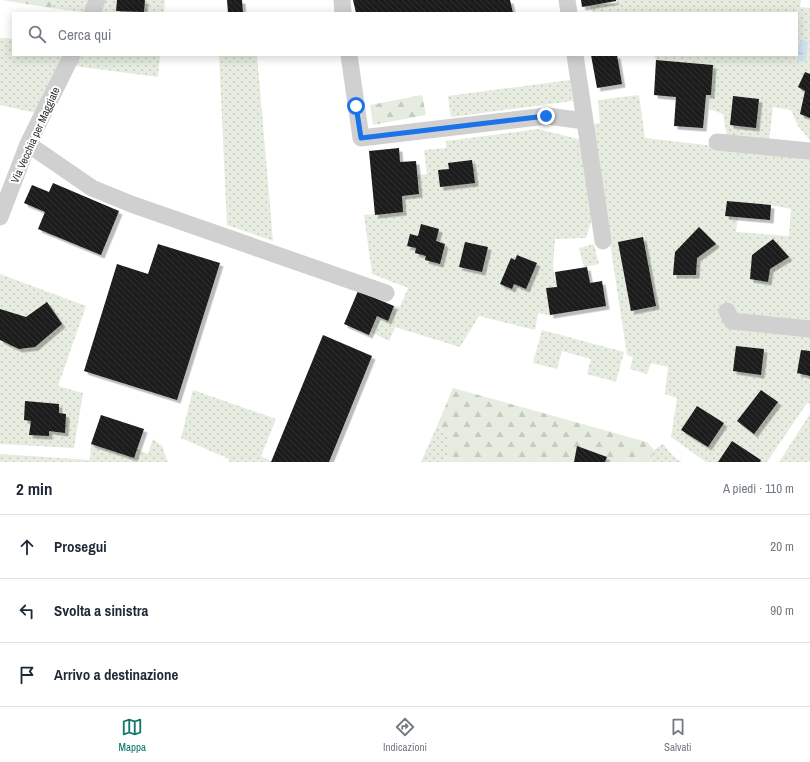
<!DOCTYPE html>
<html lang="it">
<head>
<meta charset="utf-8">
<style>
	:root { --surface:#fff; --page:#f2f2f3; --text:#1f2937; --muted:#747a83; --line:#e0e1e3; --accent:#0f766e }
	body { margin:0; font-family:"Archivo Narrow",sans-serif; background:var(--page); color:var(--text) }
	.stop { position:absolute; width:12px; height:12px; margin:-9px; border:3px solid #1a73e8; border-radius:50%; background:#fff }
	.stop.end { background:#1a73e8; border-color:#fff; box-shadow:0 1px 4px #0008 }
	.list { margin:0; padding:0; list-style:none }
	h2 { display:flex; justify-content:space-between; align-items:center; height:52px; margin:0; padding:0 16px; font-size:17px }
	h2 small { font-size:13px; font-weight:400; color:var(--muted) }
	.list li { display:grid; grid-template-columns:26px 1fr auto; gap:12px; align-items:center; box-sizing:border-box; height:64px; padding:0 16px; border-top:1px solid var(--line) }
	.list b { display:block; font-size:15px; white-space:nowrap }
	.list em { font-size:13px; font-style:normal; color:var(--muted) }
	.icon { flex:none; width:22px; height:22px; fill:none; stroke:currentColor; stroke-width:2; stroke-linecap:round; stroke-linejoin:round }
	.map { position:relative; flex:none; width:810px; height:462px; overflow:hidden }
	.search { position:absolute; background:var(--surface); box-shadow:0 2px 10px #0003; left:12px; right:12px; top:12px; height:44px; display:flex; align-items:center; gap:10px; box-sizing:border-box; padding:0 14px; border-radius:0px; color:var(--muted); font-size:15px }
	.sheet { height:244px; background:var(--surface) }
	nav { display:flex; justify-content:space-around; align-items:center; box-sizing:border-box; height:56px; border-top:1px solid var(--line); background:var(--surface); font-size:11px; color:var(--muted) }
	nav a { display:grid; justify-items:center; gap:2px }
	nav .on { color:var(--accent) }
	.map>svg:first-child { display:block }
</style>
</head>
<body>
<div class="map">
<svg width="810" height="462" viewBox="0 0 810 462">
	<defs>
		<pattern id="grass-dots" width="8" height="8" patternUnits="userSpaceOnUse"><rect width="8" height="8" fill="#e6ecdf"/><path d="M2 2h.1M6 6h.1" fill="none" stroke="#c6cbc0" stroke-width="1.8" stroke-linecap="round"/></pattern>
		<pattern id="forest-firs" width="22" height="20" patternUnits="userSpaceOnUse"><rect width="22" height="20" fill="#e6ecdf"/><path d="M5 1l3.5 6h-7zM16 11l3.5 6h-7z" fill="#c6cbc0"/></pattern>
		<pattern id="water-ripples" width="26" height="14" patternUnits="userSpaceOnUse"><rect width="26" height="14" fill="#cfe2ee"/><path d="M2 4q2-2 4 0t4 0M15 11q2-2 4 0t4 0" fill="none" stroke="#b2c2cd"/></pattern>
		<pattern id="building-back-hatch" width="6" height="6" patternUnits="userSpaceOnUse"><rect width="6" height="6" fill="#1a1a1a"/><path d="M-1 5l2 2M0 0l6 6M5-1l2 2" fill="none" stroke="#333"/></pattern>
		<filter id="shadow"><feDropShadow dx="3.5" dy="3.5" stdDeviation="0" flood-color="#0004"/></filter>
	</defs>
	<rect width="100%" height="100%" fill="#fff"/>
	<path fill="url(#grass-dots)" fill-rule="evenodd" d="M55,0H88L83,12L51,8Z
		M103,0H165L164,13H97Z
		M581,0H801L800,7L810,8V140L798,126L791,110L773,107L769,140L727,136L723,114L709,109L713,65L656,60L654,55H797V13H592L590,5Z
		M0,38L13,39V55H64L36,113L0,105Z
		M78,55H160L158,77L74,66Z
		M219,55H257L273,241L227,225Z
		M570,80L573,101L451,117L448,96Z
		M639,95L645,138L810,157V404L807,403L767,462H706L671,437L677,398L665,394L668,367L651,363L647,374L630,369L633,357L627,355L592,124L600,123L598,100ZM727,201L771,205L791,209L789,236L736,232L738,217Z
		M538,129L582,140L592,218L586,238L555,239L553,266L557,287L546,288L550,315L538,313L535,330L479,316L460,347L395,327L389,341L371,332L377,316L388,321L394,306L400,307L408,288L372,274L364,215L403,212L402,196L419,194L417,175L427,174L424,150L446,148V141Z
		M594,244L599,264L584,267L579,248Z
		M0,274L86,306L58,386L83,393L74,448L0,444Z
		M542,330L624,352L616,382L587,374L591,359L562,351L557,369L533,363Z
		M193,390L276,419L261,456L272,462H229V459L181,438Z
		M810,414V462H779Z
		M437,426L450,436L446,462H421Z
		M153,439L162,446L168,462H0V454L90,460L91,444L137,449L148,454Z
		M663,444L675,458L682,462H650L654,450Z"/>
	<path fill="url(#forest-firs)" d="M2,0H55L51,8Z
		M422,95L426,115L373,125L370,105Z
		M453,388L647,442L654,450L650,462H446L450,436L437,426Z"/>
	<path fill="url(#water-ripples)" d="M800,40L808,41L806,62L797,61Z"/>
	<path fill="url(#building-back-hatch)" filter="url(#shadow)" d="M117,0H145L144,12L116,11Z
		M227,0H242L243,13H228Z
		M353,0H510L513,13H356Z
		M581,0H616V1L582,7Z
		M591,55H617L622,84L597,88Z
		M656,60L713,65L711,95H706L703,128L674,126L676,97L654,95Z
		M805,72L810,74V118L800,114L805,91L798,87Z
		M733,96L759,99L756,128L730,125Z
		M399,148L400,162L416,161L419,194L402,196L403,212L375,215L369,151Z
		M472,160L475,183L440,187L438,170L449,169L448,163Z
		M53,183L119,211L101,255L38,229L45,212L24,203L32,185L49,192Z
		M727,201L771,205L770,220L725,216Z
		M421,224L439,229L436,241L445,244L440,264L425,260L426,256L415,253L416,248L407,246L410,234L418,236Z
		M699,227L716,244L697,258L696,275H673L675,252Z
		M643,237L656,306L631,311L618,242Z
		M773,239L789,257L770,269L768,282L750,279L752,255Z
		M465,242L488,247L482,272L459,267Z
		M158,244L220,263L177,400L84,371L117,264L148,274Z
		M517,255L537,263L526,289L514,284L512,289L500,284L511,258L515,260Z
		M587,267L590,283L602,281L606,306L550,315L546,288L557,287L555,272Z
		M358,291L394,306L388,321L377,316L369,335L344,324Z
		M47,302L62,324L35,347L19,349L0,340V309L26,317Z
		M323,335L372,356L329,462H271Z
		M736,346L764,349L761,375L733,371Z
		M801,350L810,351V376L797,373Z
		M761,390L778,402L754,434L737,421Z
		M25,401L59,404V413L66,414L65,433L49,431V436L29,435L31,421L24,420Z
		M697,406L724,423L708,447L681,430Z
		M101,415L144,429L134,458L91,444Z
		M732,441L761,460L760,462H718Z
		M577,446L607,457L605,462H574Z"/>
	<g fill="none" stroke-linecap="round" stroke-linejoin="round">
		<path stroke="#d0d0d0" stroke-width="17" d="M342,0L343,13
			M567,0L569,13
			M92,13L97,0
			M349,55L361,138L547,116L585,121
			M575,55L603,241
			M717,142L810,151
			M28,144L92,188L131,204L386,293
			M0,217L28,144L72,55
			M727,311L732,321L810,329"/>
	</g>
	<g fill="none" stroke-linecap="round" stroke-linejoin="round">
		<path stroke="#1a73e8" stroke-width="5" d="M356,106L361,138L546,116"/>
	</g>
	<g text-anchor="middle" stroke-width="4" stroke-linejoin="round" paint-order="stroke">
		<g font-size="11" fill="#333" stroke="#fff">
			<text transform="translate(35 135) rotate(-66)" y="4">Via Vecchia per Maggiate</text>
		</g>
	</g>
</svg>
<div class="stop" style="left:356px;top:106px"></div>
<div class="stop end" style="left:546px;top:116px"></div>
<div class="search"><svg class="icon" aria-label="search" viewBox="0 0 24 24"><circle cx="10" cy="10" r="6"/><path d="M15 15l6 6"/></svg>Cerca qui</div>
</div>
<section class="sheet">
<h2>2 min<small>A piedi · 110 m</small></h2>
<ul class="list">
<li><svg class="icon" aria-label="ahead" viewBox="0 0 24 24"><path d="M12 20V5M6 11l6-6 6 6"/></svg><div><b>Prosegui</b></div><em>20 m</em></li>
<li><svg class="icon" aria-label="left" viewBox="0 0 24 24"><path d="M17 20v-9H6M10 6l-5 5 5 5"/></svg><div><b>Svolta a sinistra</b></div><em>90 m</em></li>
<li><svg class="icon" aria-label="arrive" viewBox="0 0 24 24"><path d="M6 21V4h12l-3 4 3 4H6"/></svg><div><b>Arrivo a destinazione</b></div></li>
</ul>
</section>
<nav>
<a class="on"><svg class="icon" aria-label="map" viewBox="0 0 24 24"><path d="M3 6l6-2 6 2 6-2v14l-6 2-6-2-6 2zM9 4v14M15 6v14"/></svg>Mappa</a>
<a><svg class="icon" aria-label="directions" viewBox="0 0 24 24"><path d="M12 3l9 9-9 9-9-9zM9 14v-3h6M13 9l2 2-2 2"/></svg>Indicazioni</a>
<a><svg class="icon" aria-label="saved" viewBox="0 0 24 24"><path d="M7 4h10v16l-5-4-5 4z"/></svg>Salvati</a>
</nav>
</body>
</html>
